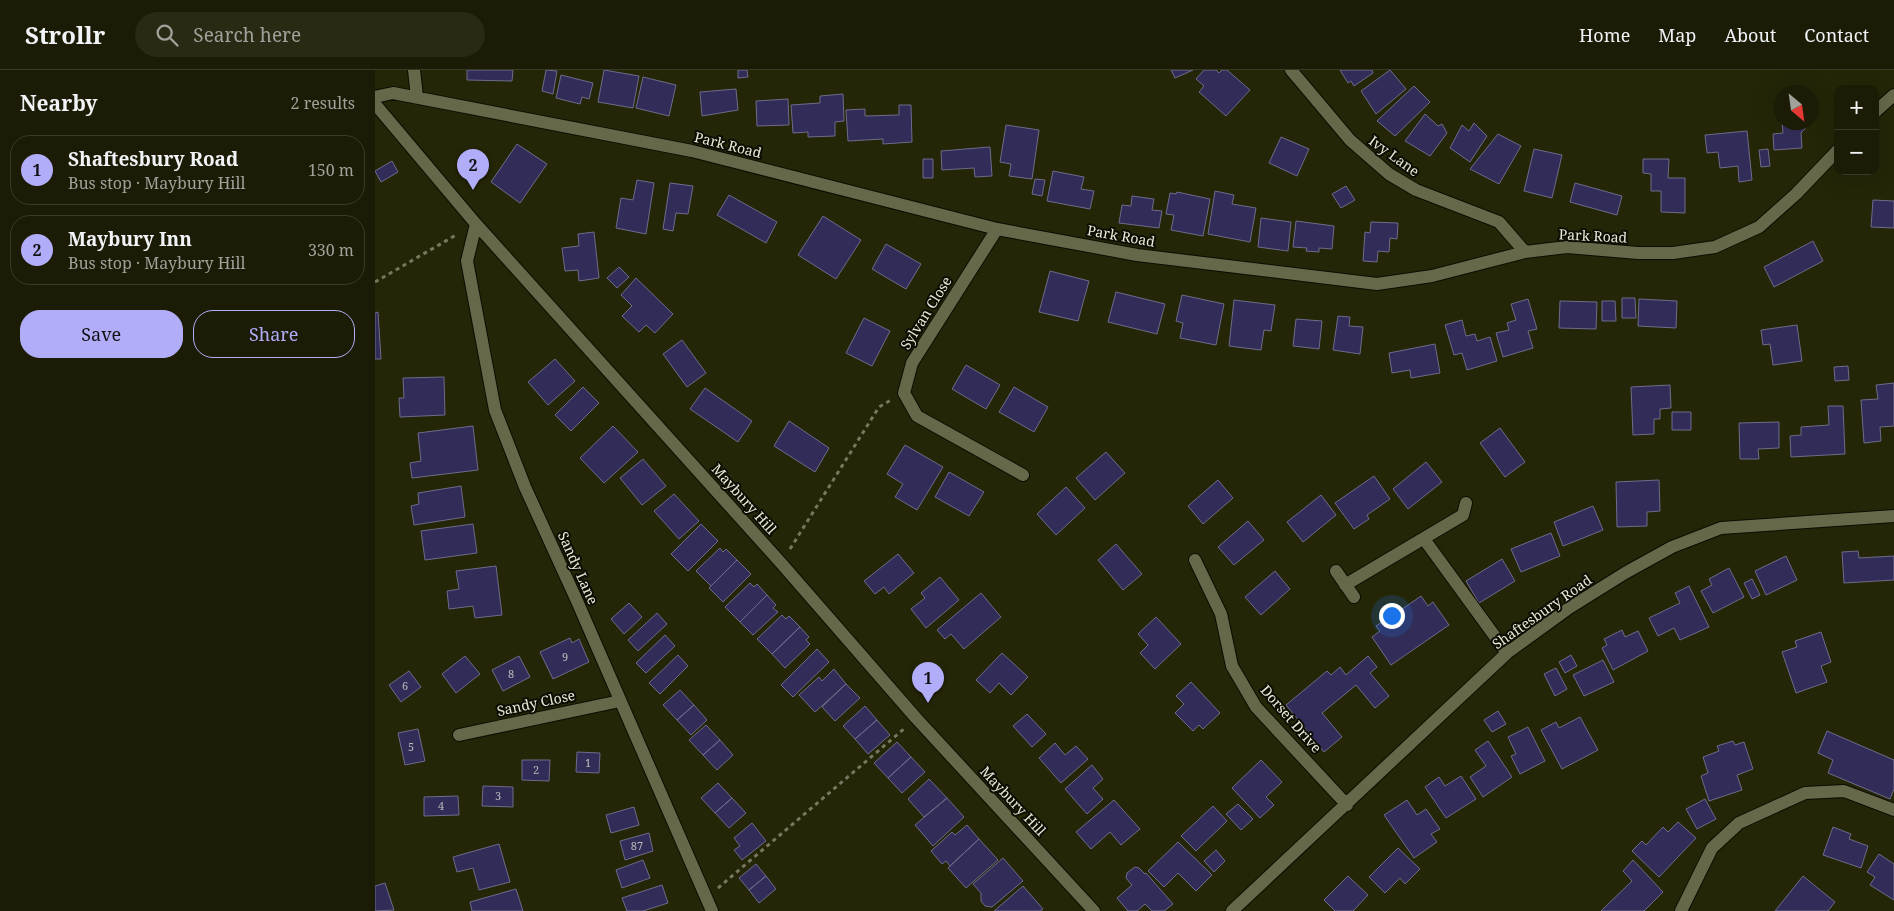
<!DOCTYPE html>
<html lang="en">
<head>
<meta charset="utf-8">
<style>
	:root { --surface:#1c1c06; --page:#292914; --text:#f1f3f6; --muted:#a0a19b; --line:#3a3a28; --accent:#b2adf9 }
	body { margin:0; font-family:"Noto Serif",serif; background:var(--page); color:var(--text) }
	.controls { position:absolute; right:15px; top:15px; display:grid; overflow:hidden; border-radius:10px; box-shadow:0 5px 20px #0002 }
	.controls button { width:45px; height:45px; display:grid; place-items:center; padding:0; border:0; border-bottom:1px solid var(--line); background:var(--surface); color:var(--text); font:25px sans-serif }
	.compass { position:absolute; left:1399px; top:15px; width:45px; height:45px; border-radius:50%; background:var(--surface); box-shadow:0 5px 20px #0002; rotate:151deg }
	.you { position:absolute; left:1016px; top:545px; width:18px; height:18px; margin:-12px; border:4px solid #fff; border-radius:50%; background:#1a73e8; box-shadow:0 0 0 8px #1a73e833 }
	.badge { display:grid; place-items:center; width:32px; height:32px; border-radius:50%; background:var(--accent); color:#111; font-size:16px; font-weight:700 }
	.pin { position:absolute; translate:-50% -41px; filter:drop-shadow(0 1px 2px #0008) }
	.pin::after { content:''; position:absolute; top:26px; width:18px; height:15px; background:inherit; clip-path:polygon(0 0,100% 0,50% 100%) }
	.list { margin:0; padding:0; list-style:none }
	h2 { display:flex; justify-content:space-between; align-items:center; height:65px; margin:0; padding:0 20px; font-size:21px }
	h2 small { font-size:16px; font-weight:400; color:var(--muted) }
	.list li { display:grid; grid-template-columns:32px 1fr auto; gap:15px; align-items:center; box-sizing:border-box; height:70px; margin:0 10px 10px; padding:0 10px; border:1px solid var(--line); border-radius:20px }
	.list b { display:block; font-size:19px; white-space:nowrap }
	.list p { margin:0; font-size:16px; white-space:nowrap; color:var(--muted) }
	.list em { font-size:16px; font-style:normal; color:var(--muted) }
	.actions { display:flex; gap:10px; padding:15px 20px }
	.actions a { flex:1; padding:11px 0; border:1px solid var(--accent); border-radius:20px; text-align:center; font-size:18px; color:var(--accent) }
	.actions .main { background:var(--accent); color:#111 }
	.icon { flex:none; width:28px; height:28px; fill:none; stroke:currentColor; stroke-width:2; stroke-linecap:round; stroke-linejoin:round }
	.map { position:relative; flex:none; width:1519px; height:841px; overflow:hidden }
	header { display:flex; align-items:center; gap:30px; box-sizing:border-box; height:70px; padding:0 25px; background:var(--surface); border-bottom:1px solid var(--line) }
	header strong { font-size:24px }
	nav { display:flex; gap:28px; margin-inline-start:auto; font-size:18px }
	.search { width:350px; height:45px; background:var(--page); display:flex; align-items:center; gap:12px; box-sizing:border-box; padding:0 18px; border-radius:28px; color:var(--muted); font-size:19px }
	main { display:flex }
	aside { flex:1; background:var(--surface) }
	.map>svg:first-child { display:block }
</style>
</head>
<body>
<header>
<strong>Strollr</strong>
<div class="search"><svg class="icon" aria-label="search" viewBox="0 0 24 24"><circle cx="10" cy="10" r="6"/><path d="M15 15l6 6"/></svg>Search here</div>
<nav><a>Home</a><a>Map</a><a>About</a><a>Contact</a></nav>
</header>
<main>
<aside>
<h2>Nearby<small>2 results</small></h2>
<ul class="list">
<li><span class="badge">1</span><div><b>Shaftesbury Road</b><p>Bus stop · Maybury Hill</p></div><em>150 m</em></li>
<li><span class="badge">2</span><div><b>Maybury Inn</b><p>Bus stop · Maybury Hill</p></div><em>330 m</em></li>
</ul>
<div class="actions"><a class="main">Save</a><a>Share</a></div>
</aside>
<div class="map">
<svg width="1519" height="841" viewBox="0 0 1519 841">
	<rect width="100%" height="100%" fill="#252508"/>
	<path fill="#312d58" stroke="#6d6c8a" d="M92,0H138L137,11L92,10Z
		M171,0L182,1L178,24L167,21Z
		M229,0L264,6L258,38L223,32Z
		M363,0H372L373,7L363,8Z
		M796,0H818L800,8Z
		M829,0H841L844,3L847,0H852L875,20L851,46L824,22L829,16L821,9Z
		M965,0H997L998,3L979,16L976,11L973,13Z
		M1015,0L1031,19L1001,44L986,21Z
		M186,5L218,13L214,29L207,27L205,34L181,28Z
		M268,7L301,15L294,46L261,38Z
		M1039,16L1055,32L1020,66L1002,51Z
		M361,19L363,40L327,46L325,22Z
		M468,24L469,51L460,52V66L433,67V62L418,63L416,35L445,33V26Z
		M413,29L414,55L382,56L381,31Z
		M524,35H536L537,72L508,74V69L473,71L471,40L490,39V46L524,45Z
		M1436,36L1440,37L1436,52Z
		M1050,44L1063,56L1067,54L1072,63L1055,86L1030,71Z
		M1407,52H1436L1426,63L1427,78L1399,80L1398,64L1408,63Z
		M1099,53L1112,66L1095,92L1075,78L1087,55L1094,61Z
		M631,55L664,60L657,109L634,106L636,94L625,92Z
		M1372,61L1377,110L1364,112L1363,96L1345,98L1343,82L1332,83L1330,65Z
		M1123,64L1146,76L1124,114L1095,99Z
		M906,67L934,79L922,106L894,93Z
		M142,74L172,94L145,133L116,112Z
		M615,77L617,106L600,107L599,98L567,100L566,81Z
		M1159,79L1187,85L1177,128L1149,121Z
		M1393,79L1395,96L1386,97L1384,80Z
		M548,89H558V108H548Z
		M1268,89H1294L1293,108H1310V143L1286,142V121H1276V104L1268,103Z
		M17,91L23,102L6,112L0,101Z
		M678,101L709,107L706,119L719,121L715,139L672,131Z
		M660,109L670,110L667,126L657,124Z
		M262,110L279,113L271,164L241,158L246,128L258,130Z
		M295,113L318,116L313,144L301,143L298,161L288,159Z
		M1200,113L1247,126L1242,145L1195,132Z
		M971,116L980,130L966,138L957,124Z
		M840,121L859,125L857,134L881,138L875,172L833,164Z
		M802,122L835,129L828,166L796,160L799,145L791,144L795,123L801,124Z
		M354,125L402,152L391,173L342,145Z
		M757,126L779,129L777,140L787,141L784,158L744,153L747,135L756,136Z
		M1498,130L1519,131V158L1496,157Z
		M448,146L486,170L461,209L423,185Z
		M886,148L916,152L913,181L883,177Z
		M921,151L959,156L957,179L944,178V182L931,181L932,178L918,177Z
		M996,152L1023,153L1022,169L1015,168L1014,182L1003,181L1002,192L988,191L990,162L995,163Z
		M219,162L224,208L204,211L203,200L190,201L187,178L204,176L203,164Z
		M1438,171L1448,191L1399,217L1389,197Z
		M511,174L546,194L531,219L497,199Z
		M244,197L254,207L242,218L232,208Z
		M675,201L714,211L703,251L664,242Z
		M261,208L298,244L280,263L271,255L264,262L247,246L257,236L246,225Z
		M741,222L790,234L782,264L733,252Z
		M807,225L849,234L841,275L805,268L808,253L801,251Z
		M1247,228H1260L1261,248H1247Z
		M1153,229L1162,259L1153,261L1158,278L1128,287L1121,263L1134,260L1132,253L1141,250L1136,234Z
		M1264,229L1302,231L1301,258L1263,256Z
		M859,230L900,235L896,261L889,260L886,280L854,276Z
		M1185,231L1222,232L1221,259L1184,258Z
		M1227,231H1240L1241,251H1227Z
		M3,242L6,289H0V243Z
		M963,246L975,247L974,256L988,257L985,284L958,280Z
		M489,248L515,261L497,296L471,283Z
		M921,249L947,251L944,279L918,276Z
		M1087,250L1091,266L1100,264L1102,271L1115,267L1122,291L1092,300L1087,283L1079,285L1070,255Z
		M1422,255L1427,291L1398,295L1395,274L1388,275L1386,260Z
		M307,270L331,303L312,317L288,284Z
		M1060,274L1065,303L1036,308L1035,300L1017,303L1014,283Z
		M180,289L200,311L173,335L153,312Z
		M591,295L625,315L611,339L577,319Z
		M1473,296L1474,310L1460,311L1459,297Z
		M69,307L70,345L25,347L24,328H29L28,308Z
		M1519,313V356L1505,357L1506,371L1489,373L1486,330L1503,329L1501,315Z
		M1295,315L1296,338L1285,339V349H1279V364L1258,365L1256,317Z
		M208,317L224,333L196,361L180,345Z
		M639,317L673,337L659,362L624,342Z
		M330,318L377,351L363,372L315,339Z
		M1453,336H1468L1470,384L1416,387L1415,366L1426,365V357L1454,355Z
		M1297,342H1316V360H1297Z
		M414,351L454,378L440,402L399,376Z
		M1404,352V378L1383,379L1384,389H1365L1364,353Z
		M98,356L103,400L37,408L35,393L46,391L43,363Z
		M238,356L263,382L229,413L205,388Z
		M1125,358L1150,392L1130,407L1105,373Z
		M530,375L568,397L542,440L520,427L528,414L512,404Z
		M731,382L750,403L720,430L701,408Z
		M268,389L291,416L267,435L245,408Z
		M1051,392L1067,412L1033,439L1018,419Z
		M574,402L609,422L594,446L560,427Z
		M999,406L1015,429L992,445L994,449L979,459L960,433Z
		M843,410L858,428L828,454L813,436Z
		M1284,410L1285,441L1272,442V456L1242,457L1241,412Z
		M86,416L90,447L39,455L36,436L44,434L43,423Z
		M691,417L710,438L681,465L662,444Z
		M299,424L324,451L304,469L279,441Z
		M946,425L961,445L928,472L912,452Z
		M1218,436L1228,460L1188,476L1179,452Z
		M873,451L889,470L859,495L843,477Z
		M98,454L102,483L50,490L46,461Z
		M326,454L343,471L313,501L296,484Z
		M1176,463L1185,486L1146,502L1136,479Z
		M741,474L767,504L748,520L723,490Z
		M345,478L348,482L351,479L362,490L336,516L321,501Z
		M1483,481L1484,488L1519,486V510L1469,513L1467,482Z
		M523,484L539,503L514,524L509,517L500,524L489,511Z
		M1411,486L1422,510L1391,525L1380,501Z
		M1127,489L1140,511L1104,533L1091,511Z
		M362,490L376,504L348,532L334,518Z
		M121,496L127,545L100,548L98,536L74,539L72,521L84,519L81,501Z
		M1354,498L1369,527L1338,543L1326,521L1337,515L1334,509Z
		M900,501L915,519L886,545L870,527Z
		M565,507L584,530L551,558L536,539L550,528L546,523Z
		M1377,509L1385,525L1377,529L1369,513Z
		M375,513L379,517L382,514L392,525L365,552L350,537Z
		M1314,516L1334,557L1305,570L1299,558L1283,566L1274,548L1305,533L1300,523Z
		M606,523L626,547L589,579L576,564L570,569L562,560Z
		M392,525L401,535L398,538L403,542L378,565L365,552Z
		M1046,526L1053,536L1058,532L1074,555L1016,595L997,567L1005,561L1001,556L1016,546L1012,541L1019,536L1023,542Z
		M254,533L267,547L249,564L236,549Z
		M282,543L292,554L263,581L253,570Z
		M407,545L411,549L414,546L425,557L397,584L382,569Z
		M781,547L806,574L780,599L765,583L773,575L763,564Z
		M425,557L434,567L431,570L435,574L410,598L397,584Z
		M1247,560L1250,567L1263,561L1273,581L1238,600L1227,578L1232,575L1229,569Z
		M1446,562L1456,592L1446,596L1452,612L1421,623L1407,582L1422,577L1420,571Z
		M290,565L300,576L271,603L261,593Z
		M195,568L197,573L204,569L214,592L178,609L165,582Z
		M442,579L454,592L418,627L406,615Z
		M627,583L653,607L636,625L624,613L615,623L601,610Z
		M303,585L313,596L285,624L274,613Z
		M1196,585L1202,596L1190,603L1184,592Z
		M90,586L105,604L81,623L67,604Z
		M144,586L155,607L128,621L117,600Z
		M993,586L1002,597L995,603L1014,626L1000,638L981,615L947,643L967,667L949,682L911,635L952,601L956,605L965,597L971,605Z
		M1228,590L1239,612L1209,626L1198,605Z
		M1181,598L1192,619L1180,626L1169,604Z
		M459,599L471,614L440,642L424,625L444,607L447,611Z
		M34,601L46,617L26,632L14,615Z
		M816,612L845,643L828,659L824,655L818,661L800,643L809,634L801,626Z
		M471,614L485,628L460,651L447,637Z
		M305,620L319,635L302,650L288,635Z
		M319,635L332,650L316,665L302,650Z
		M490,636L502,650L480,669L468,656Z
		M1123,641L1131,654L1117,662L1109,650Z
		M652,644L671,664L657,677L638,656Z
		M1205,647L1223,680L1187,699L1166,660L1181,652L1184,658Z
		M502,650L515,665L493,684L480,669Z
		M331,655L345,670L328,685L314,670Z
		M1153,657L1170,691L1145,704L1136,686L1141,684L1133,667Z
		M43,659L50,691L30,695L23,663Z
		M1452,661L1519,690V719L1515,729L1453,703L1458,690L1443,683Z
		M345,670L358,685L342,700L328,685Z
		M1113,671L1137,707L1108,727L1095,707L1111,696L1100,680Z
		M1358,671L1360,675L1369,672L1378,699L1362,705L1367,720L1334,731L1326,706L1333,703L1328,687L1344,681L1342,676Z
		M522,672L536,687L513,708L499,693Z
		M680,673L690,685L701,676L713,689L686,713L664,688Z
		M202,682L225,683L224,703L201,702Z
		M536,687L550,702L527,723L513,708Z
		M147,690H175L174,711L147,710Z
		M886,690L907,712L891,727L899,735L885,748L857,718Z
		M717,695L728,709L718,718L728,729L712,744L690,719Z
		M1086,706L1101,729L1071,748L1050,717L1064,707L1070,716Z
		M554,709L572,728L549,747L533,729Z
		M343,713L357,728L340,743L326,728Z
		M108,716L138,717V737L107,736Z
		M83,726L84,745L49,746V727Z
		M357,728L371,743L354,758L340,743Z
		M572,728L589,747L558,776L540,755Z
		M1330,729L1341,749L1322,759L1311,739Z
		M739,730L765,759L746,775L735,762L716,779L701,762Z
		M1032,730L1042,745L1051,739L1065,759L1056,764L1062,772L1039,788L1009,745Z
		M863,734L878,749L866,760L851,744Z
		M838,736L852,751L821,781L806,766Z
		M259,737L264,755L236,763L231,745Z
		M1303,752L1321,768L1284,807L1257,781L1267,771L1271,775L1288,757L1293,762Z
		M377,753L391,771L367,790L359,780L365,776L359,768Z
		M592,755L604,769L575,796L571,791L567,794L556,781L577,762L580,765Z
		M1458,757L1476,764L1474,769L1493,776L1486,798L1448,785Z
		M274,763L278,781L250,790L245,771Z
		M604,769L623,790L591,818L573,798Z
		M803,772L837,805L821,821L803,803L789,817L773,801Z
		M124,774L135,812L104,820L98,798L82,802L78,787Z
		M1023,778L1045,799L1030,814L1025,808L1010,823L994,807Z
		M841,780L850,791L839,802L829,791Z
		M1504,784L1519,794V830L1495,815L1500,807L1492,802Z
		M628,788L648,811L617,837L610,836L606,831V823L598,814Z
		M268,790L275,808L247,818L241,800Z
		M1258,790L1288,822L1269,841H1226L1257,811L1248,801Z
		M381,794L391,806L374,820L364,808Z
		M760,797L764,798L770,804L771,803L798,834L789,841H777L770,834L762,841H753L742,828L757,815L751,808L752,803Z
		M391,806L401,819L384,833L374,820Z
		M973,806L993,825L978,841H960L949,830Z
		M1428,806L1460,832L1453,841H1400Z
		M10,813L19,840L0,841V816Z
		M287,815L293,833L268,841H252L247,828Z
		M648,816L668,839L665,841H619Z
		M141,819L148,841H97L95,832Z"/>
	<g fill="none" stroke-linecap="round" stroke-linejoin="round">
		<g stroke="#0e0d00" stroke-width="14">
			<path id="minor" d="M39,0L42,27
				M916,0L975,70L1014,104L1041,120L1124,152L1150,182
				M0,27L18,23L317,81L622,159L762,185L1002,214L1057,206L1150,182L1192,177L1263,183H1298L1340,177L1384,157L1421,124L1463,80
				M0,34L101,154L406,493L541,648L719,841
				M1500,42L1519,25
				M101,154L92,191L120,340L150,417L202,531L337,841
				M622,159L537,293L529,323L542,346L648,405
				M1049,469L1132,583
				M820,490L846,544L857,596L881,637L972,735
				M961,501L979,527
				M970,515L1088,445L1091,433
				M84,665L245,631
				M857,841L1132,583L1194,538L1250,503L1297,477L1346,458L1519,446
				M1306,841L1337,778L1364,753L1430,723L1469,721L1519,740"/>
		</g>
		<path stroke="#787860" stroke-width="3" stroke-dasharray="4 4" stroke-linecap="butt" d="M0,212L81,165
			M415,479L504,337L516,330
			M343,818L530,658"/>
		<use href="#minor" stroke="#67684a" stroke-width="12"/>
	</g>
	<g text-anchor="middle" stroke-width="4" stroke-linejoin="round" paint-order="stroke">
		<g font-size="11" fill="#babab7">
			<text x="190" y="591">9</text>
			<text x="136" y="608">8</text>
			<text x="30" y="620">6</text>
			<text x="36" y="681">5</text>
			<text x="213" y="697">1</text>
			<text x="161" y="704">2</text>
			<text x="123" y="730">3</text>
			<text x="66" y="740">4</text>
			<text x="262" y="780">87</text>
		</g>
		<g font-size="14" fill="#e8e9d7" stroke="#0d0d03">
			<text transform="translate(353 75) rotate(14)" y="5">Park Road</text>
			<text transform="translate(1019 86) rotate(36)" y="5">Ivy Lane</text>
			<text transform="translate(746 166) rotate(10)" y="5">Park Road</text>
			<text transform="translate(1218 166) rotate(3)" y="5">Park Road</text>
			<text transform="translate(551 243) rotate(-58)" y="5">Sylvan Close</text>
			<text transform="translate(369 429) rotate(48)" y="5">Maybury Hill</text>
			<text transform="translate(203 498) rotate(66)" y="5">Sandy Lane</text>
			<text transform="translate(1167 542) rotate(-35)" y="5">Shaftesbury Road</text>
			<text transform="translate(161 633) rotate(-12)" y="5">Sandy Close</text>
			<text transform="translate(916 649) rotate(49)" y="5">Dorset Drive</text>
			<text transform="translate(638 731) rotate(47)" y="5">Maybury Hill</text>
		</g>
	</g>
</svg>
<div class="controls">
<button>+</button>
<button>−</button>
</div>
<svg class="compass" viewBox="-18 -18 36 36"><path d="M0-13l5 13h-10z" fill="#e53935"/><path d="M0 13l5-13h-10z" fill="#a0a19b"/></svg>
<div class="you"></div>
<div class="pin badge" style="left:553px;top:633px">1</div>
<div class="pin badge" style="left:98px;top:120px">2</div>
</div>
</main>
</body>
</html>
